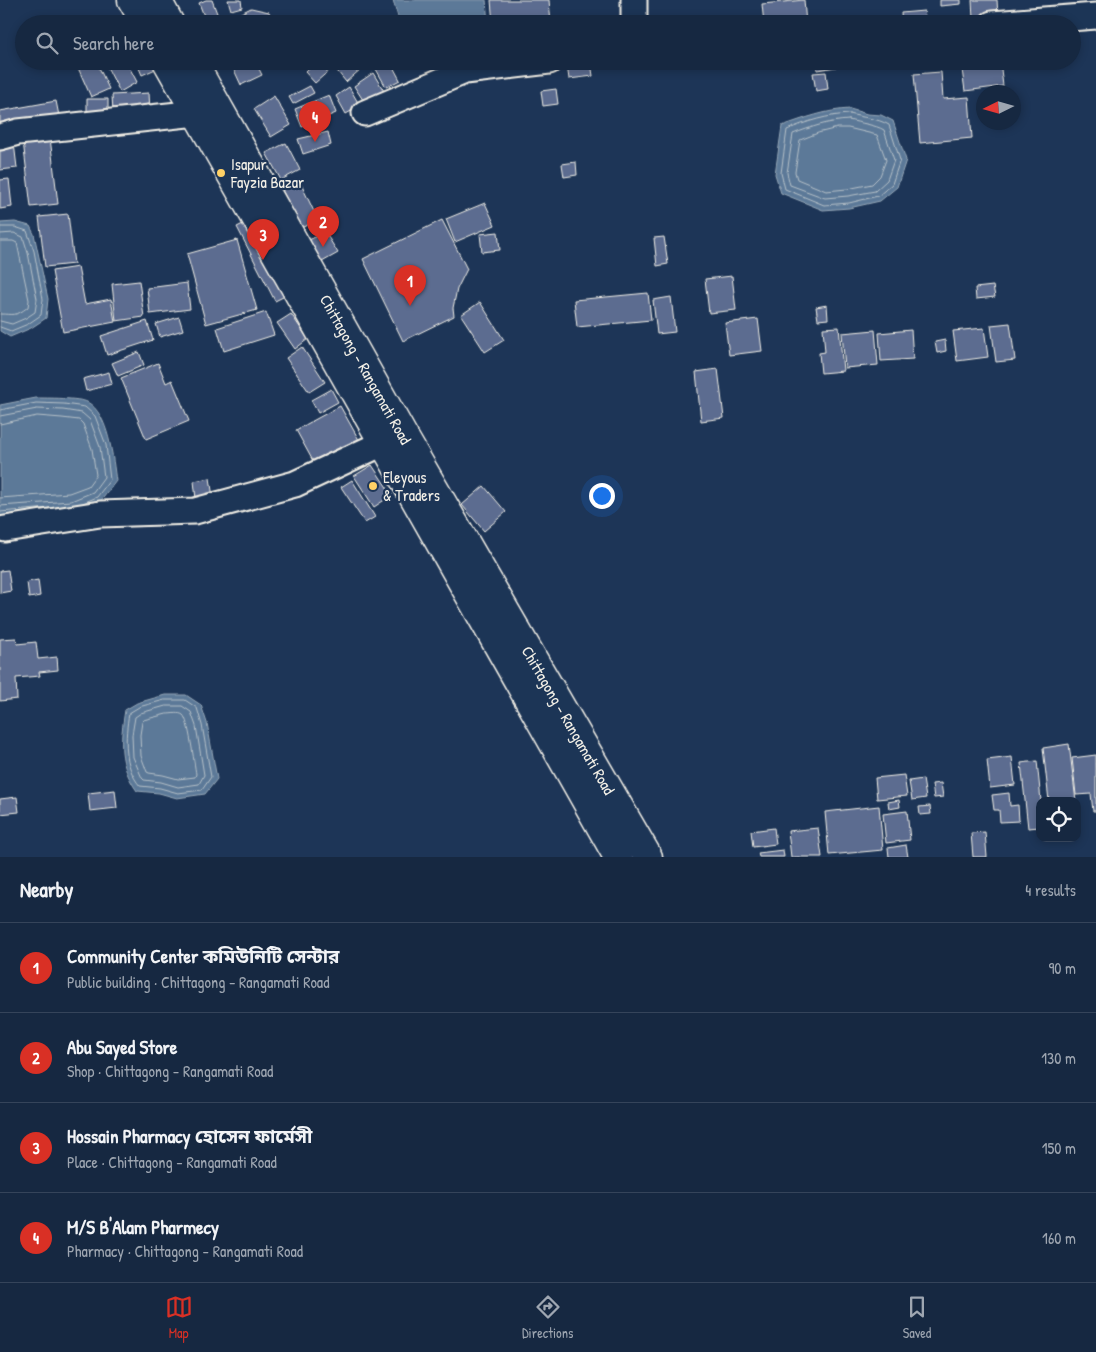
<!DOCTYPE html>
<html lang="en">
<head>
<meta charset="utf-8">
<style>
	:root { --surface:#162841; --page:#1f3048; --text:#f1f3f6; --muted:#9ea6b1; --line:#35445a; --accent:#d93025 }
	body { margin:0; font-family:"Patrick Hand","Noto Sans Bengali",sans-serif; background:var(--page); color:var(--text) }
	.controls { position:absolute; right:15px; bottom:15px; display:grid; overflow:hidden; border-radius:10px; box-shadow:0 2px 8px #0003 }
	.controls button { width:45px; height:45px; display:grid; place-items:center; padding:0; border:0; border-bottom:1px solid var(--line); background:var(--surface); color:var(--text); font:25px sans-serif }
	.compass { position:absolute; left:976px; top:85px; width:45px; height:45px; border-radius:50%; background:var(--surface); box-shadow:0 2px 8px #0003; rotate:265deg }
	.you { position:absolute; left:601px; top:495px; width:18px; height:18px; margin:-12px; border:4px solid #fff; border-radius:50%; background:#1a73e8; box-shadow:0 0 0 8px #1a73e833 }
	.badge { display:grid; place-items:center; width:32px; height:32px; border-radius:50%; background:var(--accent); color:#fff; font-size:16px; font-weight:700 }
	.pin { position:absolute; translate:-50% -41px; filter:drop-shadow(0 1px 2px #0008) }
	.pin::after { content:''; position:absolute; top:26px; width:18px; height:15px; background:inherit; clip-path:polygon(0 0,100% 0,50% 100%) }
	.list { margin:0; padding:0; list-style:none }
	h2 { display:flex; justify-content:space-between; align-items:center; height:65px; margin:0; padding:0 20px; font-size:21px }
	h2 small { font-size:16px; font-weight:400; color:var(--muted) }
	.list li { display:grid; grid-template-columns:32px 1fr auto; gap:15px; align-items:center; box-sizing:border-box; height:90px; padding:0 20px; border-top:1px solid var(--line) }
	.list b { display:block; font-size:19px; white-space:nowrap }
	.list p { margin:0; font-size:16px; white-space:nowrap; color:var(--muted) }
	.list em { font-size:16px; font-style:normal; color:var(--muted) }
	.icon { flex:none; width:28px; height:28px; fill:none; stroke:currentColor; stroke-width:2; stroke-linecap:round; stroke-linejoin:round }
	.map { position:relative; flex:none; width:1096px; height:857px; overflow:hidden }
	.search { position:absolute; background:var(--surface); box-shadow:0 2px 8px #0003; left:15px; right:15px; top:15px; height:55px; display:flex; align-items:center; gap:12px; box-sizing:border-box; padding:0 18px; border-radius:28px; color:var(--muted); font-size:19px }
	.sheet { height:425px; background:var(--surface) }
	nav { display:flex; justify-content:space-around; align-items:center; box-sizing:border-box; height:70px; border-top:1px solid var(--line); background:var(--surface); font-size:14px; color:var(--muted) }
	nav a { display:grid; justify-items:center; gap:2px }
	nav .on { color:var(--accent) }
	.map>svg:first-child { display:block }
</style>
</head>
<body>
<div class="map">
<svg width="1096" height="857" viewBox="0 0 1096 857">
	<rect width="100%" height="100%" fill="#1d3557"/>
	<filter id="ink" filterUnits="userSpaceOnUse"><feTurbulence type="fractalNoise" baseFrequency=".02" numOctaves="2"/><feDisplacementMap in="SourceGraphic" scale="10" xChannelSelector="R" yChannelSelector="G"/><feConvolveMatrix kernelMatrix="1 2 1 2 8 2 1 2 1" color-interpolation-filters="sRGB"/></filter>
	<g filter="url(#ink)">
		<path fill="#5b7998" stroke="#98a9b8" d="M393,0H486L488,24H400Z
			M850,109L867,114L881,115L893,121L906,160L897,187L880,201L849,208L823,210L781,193L775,174L782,126C805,118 826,110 850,109Z
			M15,222L30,226L34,234L48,299L46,318L31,328L10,337L0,331V223Z
			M36,398C47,398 79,398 87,402C109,413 113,460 116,481L100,502L56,513L0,517V405Z
			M165,695H186L201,705L207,723L217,779L205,794L177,798L159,793L137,791C118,764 120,741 125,710L137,703Z"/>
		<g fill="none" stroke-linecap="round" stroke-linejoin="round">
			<path stroke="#b7c1c8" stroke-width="1" d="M850,114C863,118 877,118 889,125L900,160L892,184L878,196L849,203L824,205L785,189L781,173L787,130C807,121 828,115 850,114Z
				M849,120C859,123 876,125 884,130L894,160L887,180L875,191L848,196L825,198L790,185L787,173L793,134C811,127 829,121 849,120Z
				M838,128H848L877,135L886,160L880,176L872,184L847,189L826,191L797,179L795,172L800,140L818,133Z
				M0,227H15L27,231L34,251L43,299L41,315L28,324L11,331L0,327
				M0,234L14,233L23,237L28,253L37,299L35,312L26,318L12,324L0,321
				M0,241H13L17,243L29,300L28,307C15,317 15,314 0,314
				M0,410L36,403L64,404L85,407L95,416L106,445L110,480L97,497L83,503
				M0,416L37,409L63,410L82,413L90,420L100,447L104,477L93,492L71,501L0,506
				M0,424L37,416L62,418L79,420L83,424L92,449L96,475L88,486L69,493L0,498
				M0,512L50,508
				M165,700H185L197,708L202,725L211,777L202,790L178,793L160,788L140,786C123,766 125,737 129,713L139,707Z
				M166,706H182L191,712L196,726L204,775L199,784L178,787L161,782L144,780L142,778L133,757L132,735L135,717L141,713Z
				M167,714C172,714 179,712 183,715C189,720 194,763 196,774L195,777L178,779L163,775L149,773L147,772L141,756L140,735L142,722L144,720Z"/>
		</g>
		<path fill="#5b6c90" stroke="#f4f1e8" d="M206,0H212L221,24H207L199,3Z
			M228,0H241L242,7L231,10Z
			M491,0H549L551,24H493Z
			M804,0L806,24H764L762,4Z
			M940,0H961V4L940,6Z
			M972,0H997L998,17L973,19Z
			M251,8L269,12L275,24H233L231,18Z
			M924,11L926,24H902L901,13Z
			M75,61H96L109,89L91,97Z
			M104,61H126L137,82L120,92Z
			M136,61H168L169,63L142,75Z
			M230,61H255L262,75L241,85Z
			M316,61H325L332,68L315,83L305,72Z
			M340,61H369V62L346,82L334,67Z
			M390,61L400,80L386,87L376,69Z
			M816,61H835L836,67L817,70Z
			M1000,61L1003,86L965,91L961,62Z
			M591,62L593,76L569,79L567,65Z
			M826,72L828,89L816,91L813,73Z
			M941,72L943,99L969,97L972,138L920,143L914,74Z
			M373,73L384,91L365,103L354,86Z
			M310,86L314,93L293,104L289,97Z
			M349,87L360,106L346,114L336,96Z
			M556,89L558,104L543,106L541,91Z
			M149,93L150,111L113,113L112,95Z
			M329,95L336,113L302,127L295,109Z
			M274,96L291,125L271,137L254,109Z
			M87,99H108V115H87Z
			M56,101L59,116L0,127V111Z
			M328,132L331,145L303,154L298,139Z
			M50,138L58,204L31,207L23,141Z
			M14,143L17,168L0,170V145Z
			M286,143L300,170L281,180L266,153Z
			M576,162L577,175L564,177L562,164Z
			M9,179L12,207L0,209V180Z
			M300,182L318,220L301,228L282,190Z
			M485,203L495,225L455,242L446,219Z
			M68,214L74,264L45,267L39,217Z
			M251,220L289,294L275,301L237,227Z
			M442,220L467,269L457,289L453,308L454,316L403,341L363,259Z
			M325,232L338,253L322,262L307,241Z
			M498,232L500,250L482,252L480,234Z
			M664,237L668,264L657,266L654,238Z
			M237,240L257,310L206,324L187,254Z
			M78,267L85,304L111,299L115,322L63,332L52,271Z
			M732,276L736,310L709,313L705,279Z
			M139,281L144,317L116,321L112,284Z
			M187,283L190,309L150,314L147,288Z
			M993,286L995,297L976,299L975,288Z
			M648,293L651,320L577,327L574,300Z
			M671,297L675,332L657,334L653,300Z
			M480,302L504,340L485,352L461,315Z
			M827,305L828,319L818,320L816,307Z
			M266,312L274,335L224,351L217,328Z
			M291,314L308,339L295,349L277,323Z
			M179,317L183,330L160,337L156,324Z
			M758,319L762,351L729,355L725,323Z
			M147,321L153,340L107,355L101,336Z
			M1010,323L1015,360L996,362L991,325Z
			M839,327L843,371L821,373L819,353L825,352L823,328Z
			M984,328L988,357L957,361L953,331Z
			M875,330L878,365L845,368L842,333Z
			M911,330L913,359L881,361L879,333Z
			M945,340L946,351L937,353L935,342Z
			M302,347L325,382L309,392L286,358Z
			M139,352L144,365L118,376L112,363Z
			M158,363L166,383L172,380L189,421L146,439L121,378Z
			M718,369L724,418L701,421L696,372Z
			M109,372L112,384L86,391L83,379Z
			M331,389L338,402L318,413L311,400Z
			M340,406L363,447L319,472L296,430Z
			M372,465L392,495L374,507L354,476Z
			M210,478L213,497L196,499L194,481Z
			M352,480L375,517L365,523L341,487Z
			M484,486L506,512L484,531L462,505Z
			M8,570L11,591L0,593V571Z
			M38,580L40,596L29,598L27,582Z
			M16,638L17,644L36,642L38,659L57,657L58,670L39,672L40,676L16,678L17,699L0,701V639Z
			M1069,744L1076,801H1049L1043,748Z
			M1096,755V811H1093L1091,794L1076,795L1072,758Z
			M1012,757L1015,785L990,788L987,760Z
			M1037,761L1041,801H1040V827L1028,828L1021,763Z
			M904,775L907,796L877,799L875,778Z
			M923,779L926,798L912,800L909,781Z
			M941,783L943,797L934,798L932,784Z
			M115,790L117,808L90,811L88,793Z
			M1009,793L1010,806L1018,805L1019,821L1000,822L999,810H994L992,795Z
			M17,797L19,812L0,814V799Z
			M899,800L900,807L889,809L888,802Z
			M879,806L883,850L829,855L825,812Z
			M930,806L931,814L920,815L919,807Z
			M907,811L910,840L886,843L883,814Z
			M774,828L776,844L753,847L751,831Z
			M818,828L822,857H791L788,831Z
			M985,832L987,857H973L971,833Z
			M906,845L908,857H889L888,848Z
			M783,850L784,857H759L758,853Z"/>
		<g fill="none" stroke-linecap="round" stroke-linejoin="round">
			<g stroke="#f4f1e8" stroke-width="29">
				<path id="minor" d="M634,0V24
					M992,24L1096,16
					M365,113L465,71L549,61
					M0,137L18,132L197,113
					M5,529L100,514L195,511L295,484L383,443"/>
			</g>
			<g stroke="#f4f1e8" stroke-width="31">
				<g id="highway">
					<path d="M132,0L146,24"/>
					<path d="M157,0L170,24"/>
					<path d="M167,61L618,857"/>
					<path id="s1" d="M192,61L404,437L648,857"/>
				</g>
			</g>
			<use href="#minor" stroke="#1d3557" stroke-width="25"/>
			<use href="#highway" stroke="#1d3557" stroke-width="28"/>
		</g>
	</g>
	<g fill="#ffd166" stroke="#1d3557" stroke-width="2">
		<circle cx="221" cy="173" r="5"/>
		<circle cx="373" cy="486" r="5"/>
	</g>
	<g text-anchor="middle" stroke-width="4.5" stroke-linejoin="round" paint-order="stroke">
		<g font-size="16" fill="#f4f1e8" stroke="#1d3557" text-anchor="start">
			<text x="231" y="170">Isapur<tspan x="231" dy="18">Fayzia Bazar</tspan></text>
			<text x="383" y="483">Eleyous<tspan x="383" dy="18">&amp; Traders</tspan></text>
		</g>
		<g font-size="16" fill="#f4f1e8" stroke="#1d3557">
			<text dy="6" stroke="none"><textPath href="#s1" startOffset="354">Chittagong - Rangamati Road</textPath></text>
			<text dy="6" stroke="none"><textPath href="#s1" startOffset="759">Chittagong - Rangamati Road</textPath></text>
		</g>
	</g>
</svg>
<div class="controls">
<button><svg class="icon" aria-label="locate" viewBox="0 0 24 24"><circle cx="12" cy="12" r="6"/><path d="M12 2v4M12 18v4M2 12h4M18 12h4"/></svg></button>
</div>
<svg class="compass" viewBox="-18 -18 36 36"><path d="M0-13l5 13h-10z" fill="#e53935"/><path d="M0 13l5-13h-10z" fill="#9ea6b1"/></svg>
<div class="you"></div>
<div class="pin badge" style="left:410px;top:306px">1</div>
<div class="pin badge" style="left:323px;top:247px">2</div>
<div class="pin badge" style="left:263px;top:260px">3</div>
<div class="pin badge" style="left:315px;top:142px">4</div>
<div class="search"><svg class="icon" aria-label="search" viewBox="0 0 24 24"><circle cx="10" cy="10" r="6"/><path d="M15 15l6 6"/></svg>Search here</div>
</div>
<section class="sheet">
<h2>Nearby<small>4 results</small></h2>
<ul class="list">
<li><span class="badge">1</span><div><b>Community Center কমিউনিটি সেন্টার</b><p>Public building · Chittagong - Rangamati Road</p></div><em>90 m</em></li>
<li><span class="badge">2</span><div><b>Abu Sayed Store</b><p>Shop · Chittagong - Rangamati Road</p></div><em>130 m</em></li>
<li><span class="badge">3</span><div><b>Hossain Pharmacy হোসেন ফার্মেসী</b><p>Place · Chittagong - Rangamati Road</p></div><em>150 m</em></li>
<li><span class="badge">4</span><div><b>M/S B'Alam Pharmecy</b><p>Pharmacy · Chittagong - Rangamati Road</p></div><em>160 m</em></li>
</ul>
</section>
<nav>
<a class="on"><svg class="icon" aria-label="map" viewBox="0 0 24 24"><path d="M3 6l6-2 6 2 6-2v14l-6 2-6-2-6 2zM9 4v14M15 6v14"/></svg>Map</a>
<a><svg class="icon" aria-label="directions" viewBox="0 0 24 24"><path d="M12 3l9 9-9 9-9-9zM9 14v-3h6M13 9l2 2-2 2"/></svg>Directions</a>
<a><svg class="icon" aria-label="saved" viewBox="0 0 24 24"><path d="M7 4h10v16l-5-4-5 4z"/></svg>Saved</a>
</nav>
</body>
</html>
